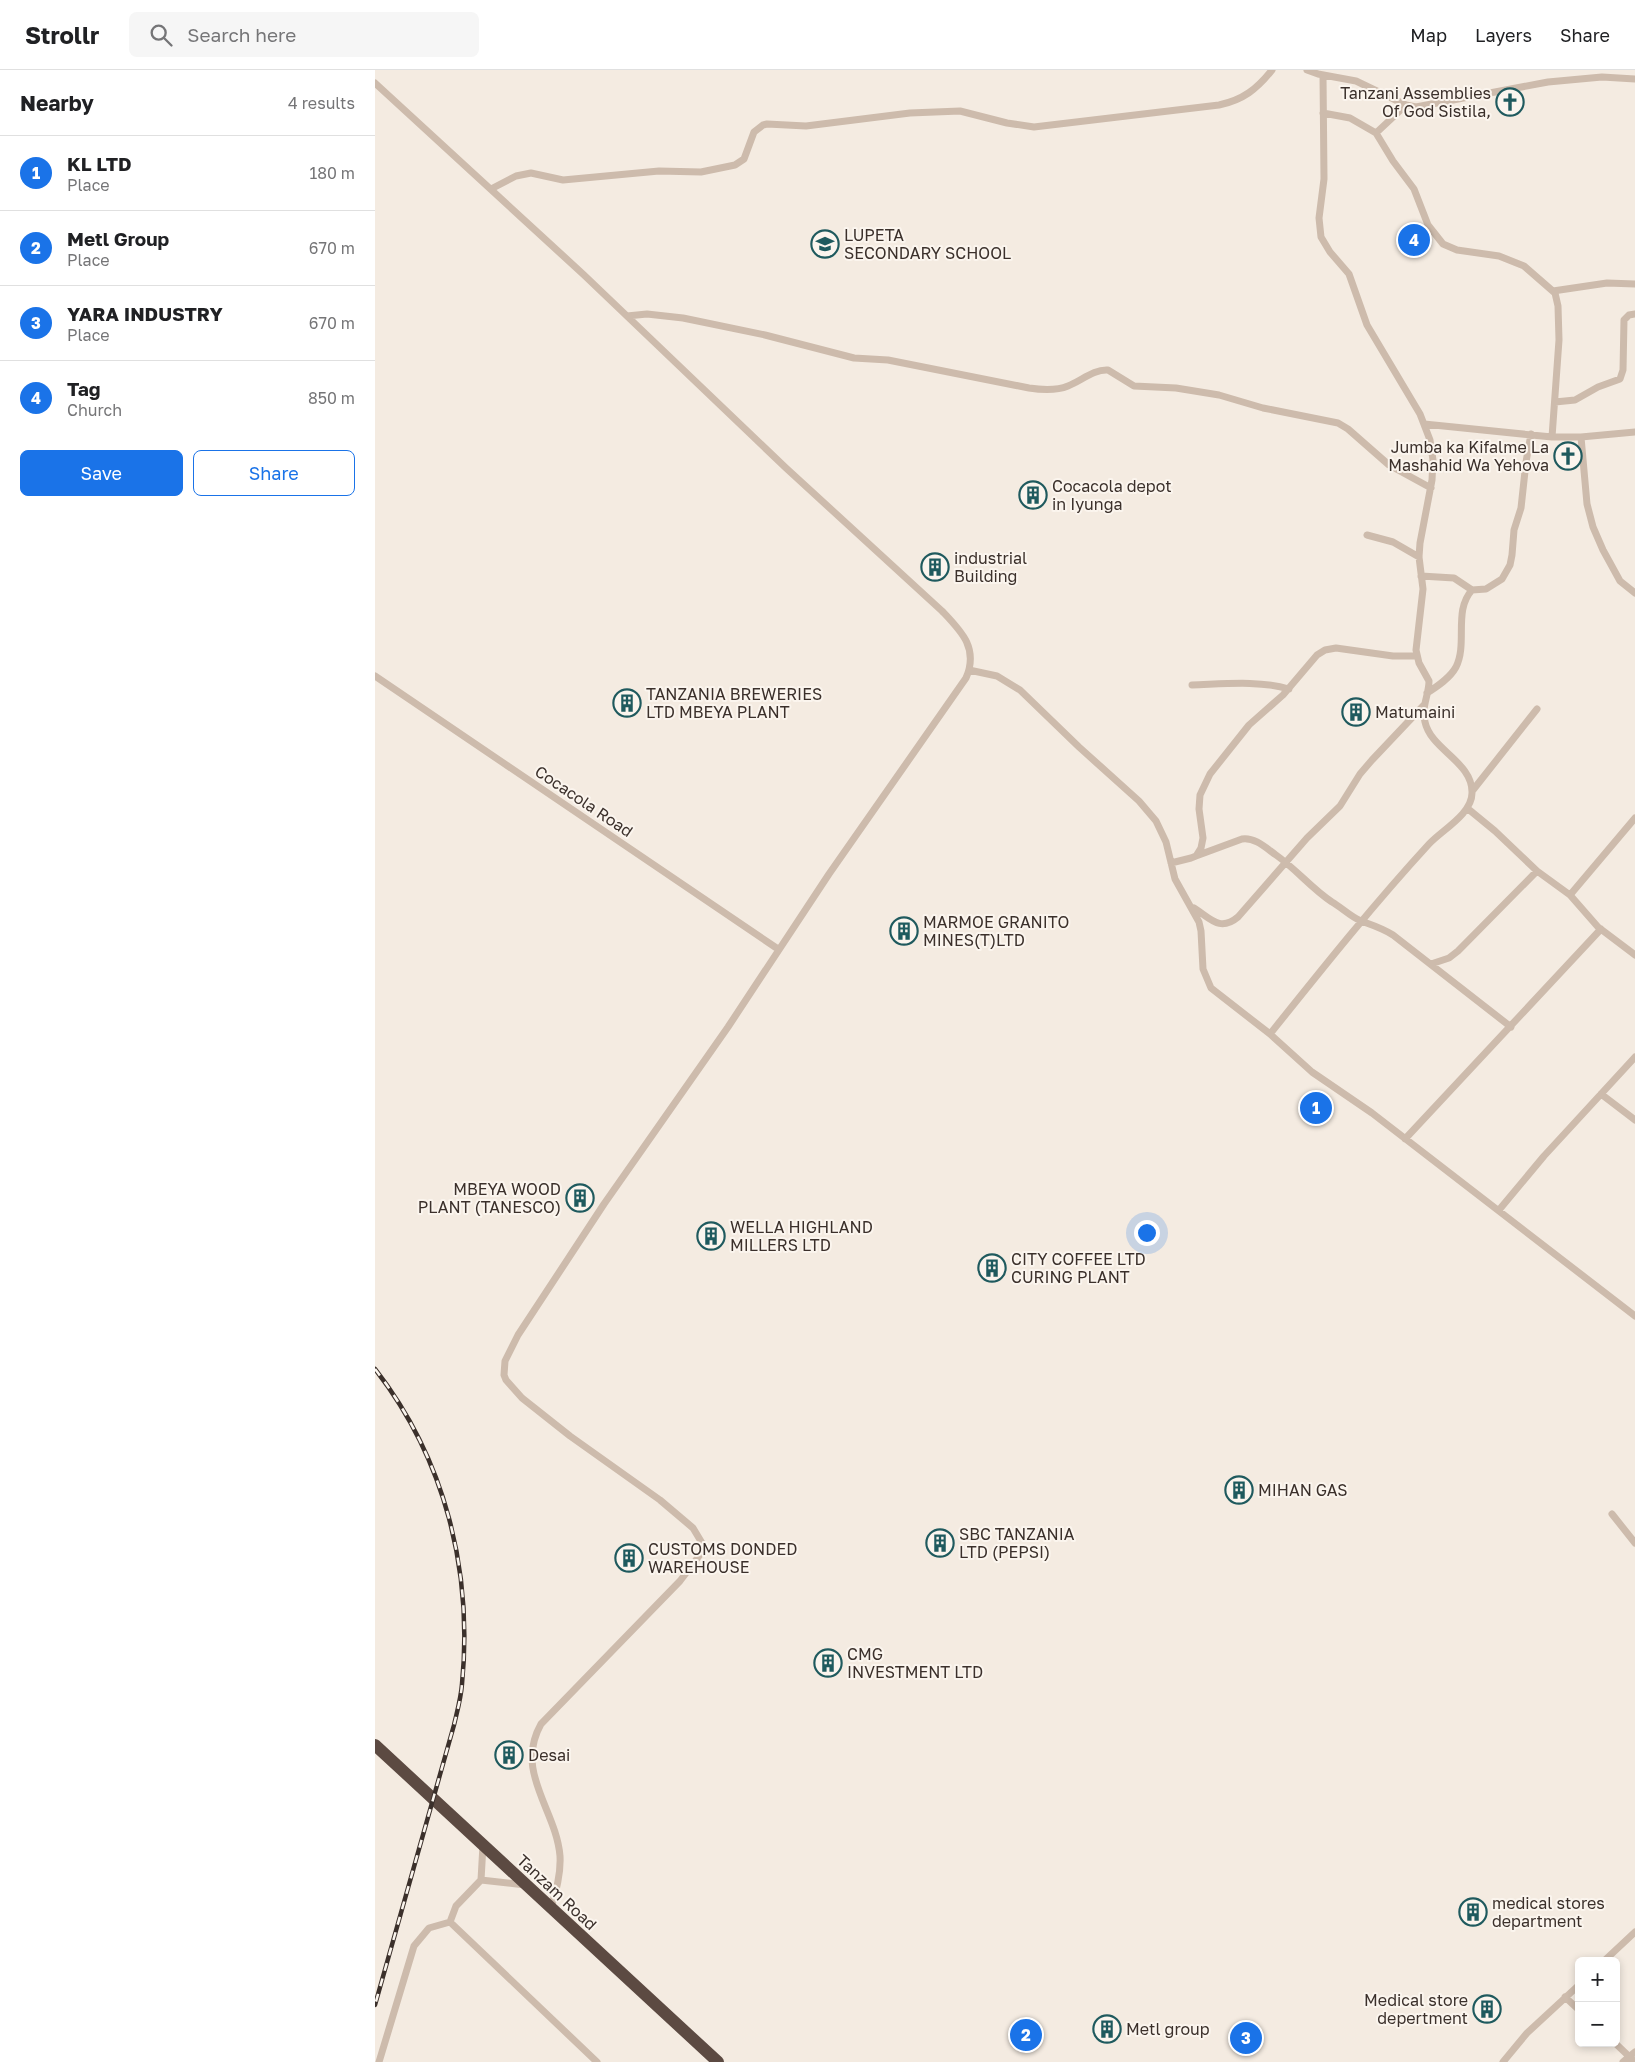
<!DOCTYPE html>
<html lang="en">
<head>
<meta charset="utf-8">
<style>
	:root { --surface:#fff; --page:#f6f6f6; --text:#202124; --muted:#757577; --line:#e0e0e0; --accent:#1a73e8 }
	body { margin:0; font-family:"Golos Text",sans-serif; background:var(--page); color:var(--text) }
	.controls { position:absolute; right:15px; bottom:15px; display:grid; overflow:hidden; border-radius:8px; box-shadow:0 2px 8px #0003 }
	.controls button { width:45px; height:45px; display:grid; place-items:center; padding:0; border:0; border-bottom:1px solid var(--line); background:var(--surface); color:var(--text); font:25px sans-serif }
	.you { position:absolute; left:771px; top:1162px; width:18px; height:18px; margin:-12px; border:4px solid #fff; border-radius:50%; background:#1a73e8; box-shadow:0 0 0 8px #1a73e833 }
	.badge { display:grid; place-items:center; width:32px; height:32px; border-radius:50%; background:var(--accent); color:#fff; font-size:16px; font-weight:700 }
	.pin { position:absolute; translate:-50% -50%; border:2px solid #fff; box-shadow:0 1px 5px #0006 }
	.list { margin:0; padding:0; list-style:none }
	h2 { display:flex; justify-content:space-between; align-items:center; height:65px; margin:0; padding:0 20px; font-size:21px }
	h2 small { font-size:16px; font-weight:400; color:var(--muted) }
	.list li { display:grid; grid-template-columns:32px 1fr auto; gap:15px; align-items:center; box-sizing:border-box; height:75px; padding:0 20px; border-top:1px solid var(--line) }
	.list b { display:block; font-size:19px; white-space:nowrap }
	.list p { margin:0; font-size:16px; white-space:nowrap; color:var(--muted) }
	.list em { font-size:16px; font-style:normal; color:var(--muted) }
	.actions { display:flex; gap:10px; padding:15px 20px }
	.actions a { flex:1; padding:11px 0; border:1px solid var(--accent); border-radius:8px; text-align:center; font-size:18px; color:var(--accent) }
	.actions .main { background:var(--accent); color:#fff }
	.icon { flex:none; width:28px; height:28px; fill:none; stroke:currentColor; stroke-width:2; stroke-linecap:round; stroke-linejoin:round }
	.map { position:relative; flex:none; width:1260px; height:1992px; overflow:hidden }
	header { display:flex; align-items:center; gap:30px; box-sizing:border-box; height:70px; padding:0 25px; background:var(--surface); border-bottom:1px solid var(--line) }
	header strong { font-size:24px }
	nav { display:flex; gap:28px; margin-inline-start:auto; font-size:18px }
	.search { width:350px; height:45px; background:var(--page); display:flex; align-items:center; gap:12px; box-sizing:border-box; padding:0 18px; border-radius:8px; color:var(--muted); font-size:19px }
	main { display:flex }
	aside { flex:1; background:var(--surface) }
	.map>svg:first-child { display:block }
</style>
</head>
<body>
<header>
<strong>Strollr</strong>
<div class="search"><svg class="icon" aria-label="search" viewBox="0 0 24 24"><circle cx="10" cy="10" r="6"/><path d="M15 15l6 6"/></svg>Search here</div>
<nav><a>Map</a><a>Layers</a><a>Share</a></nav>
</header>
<main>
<aside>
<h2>Nearby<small>4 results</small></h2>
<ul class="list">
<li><span class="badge">1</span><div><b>KL LTD</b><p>Place</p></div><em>180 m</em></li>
<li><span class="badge">2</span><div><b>Metl Group</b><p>Place</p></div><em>670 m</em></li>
<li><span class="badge">3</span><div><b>YARA INDUSTRY</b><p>Place</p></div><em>670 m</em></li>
<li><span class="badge">4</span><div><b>Tag</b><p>Church</p></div><em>850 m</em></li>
</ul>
<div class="actions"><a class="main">Save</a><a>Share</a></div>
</aside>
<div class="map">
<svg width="1260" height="1992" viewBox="0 0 1260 1992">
	<rect width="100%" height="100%" fill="#f4ebe1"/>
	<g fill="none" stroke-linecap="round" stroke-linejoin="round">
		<path stroke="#cdbbac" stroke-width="7" d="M932,0L943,4L981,11L1031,35L1041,37L1173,12L1227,7L1260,9
			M0,13L209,205L411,398L567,541C586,561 604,578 591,608L454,804L353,957L229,1134L143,1265L130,1291L129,1305L131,1310L147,1328L195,1366L285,1430L318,1458L327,1473V1482L305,1511L166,1654C139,1702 181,1739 185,1786C186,1804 181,1821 176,1838
			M948,43L975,48L1001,63L1018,91L1039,119L1053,155L1068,174L1082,180L1124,186L1149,196L1180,223L1183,236L1184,270L1177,367
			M1001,63L1031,35
			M116,119L141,106L156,103L188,110L284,101L326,102L360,95L369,89L379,62L388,55L392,54L431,56L535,43L585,41L632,53L659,57L844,35C868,30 882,19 897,0
			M1178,221L1232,213L1260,214
			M252,246L272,244L308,248L390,265L479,288L513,290L654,318C667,320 681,321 693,316C706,311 719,299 733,300L759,316L801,318L844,325L888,338L963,353L973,359L1014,395L1056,418
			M1180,332L1200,330L1223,317L1245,309L1248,300L1249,250L1254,245L1260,244
			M1049,354L1177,367H1206L1260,362
			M1206,367L1212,434L1218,457L1228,480L1245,511L1260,523
			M992,465L1018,472L1044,487
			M1046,506L1079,508L1097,520L1111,519L1127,509L1135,495L1137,485L1139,460L1146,438L1151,392L1156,364
			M594,600L622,606L645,620L704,677L764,731L781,751L791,772L800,809L824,852L826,861L828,899L836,918L895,964L937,1002L997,1043L1260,1246
			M0,606L403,879
			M817,615C848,614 884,610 914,619
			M1052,623C1063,616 1075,608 1081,597C1093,573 1078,541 1097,520
			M1098,720L1162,639
			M1092,738L1120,761L1162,801L1195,825L1223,857L1260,885
			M821,786L867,769C880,767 891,778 901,785C921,799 937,819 957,832C966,837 976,847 986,851C997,855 1007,858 1018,865L1136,957
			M796,793L816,788L821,786L826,778L828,768L824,739L825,725L835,704L874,655L908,625L942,585L950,580L961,578L1018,586H1042
			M1195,825L1260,748
			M819,838C836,849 845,862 863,847L932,768L965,736L985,704L997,690L1049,635
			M1056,894L1074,888L1083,881L1162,801
			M895,964C947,899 998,835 1054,774C1067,760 1097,744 1097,723C1098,692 1056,680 1050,652C1046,637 1054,625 1054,611L1044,593L1041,580L1048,519L1044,487L1045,473L1057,410L1058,390L1055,370L1045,344L992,255L974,204L955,182L946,167L944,148L949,109L948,5
			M1226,1024L1260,1050
			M1030,1069L1226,859
			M1124,1140L1169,1086L1260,987
			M1237,1444L1260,1473
			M108,1775L106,1810L81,1836L75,1852L222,1992
			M106,1810L150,1815
			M1229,1891L1260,1862
			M1190,1927L1204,1940
			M1240,1973L1260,1992
			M4,1992L39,1876L54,1858L75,1852
			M1128,1992L1152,1963L1204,1915
			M1248,1992L1260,1982"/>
		<path stroke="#5c4a42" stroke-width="12" d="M0,1675L343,1992"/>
		<g stroke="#3b302b" stroke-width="4.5">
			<path id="rail" d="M0,1299C70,1389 98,1501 87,1614C86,1628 82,1642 79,1655L0,1935"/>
		</g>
		<use href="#rail" stroke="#fbf5ee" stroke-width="2.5" stroke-dasharray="8" stroke-linecap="butt"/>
	</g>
	<defs>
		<g id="church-ring" transform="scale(1.4375)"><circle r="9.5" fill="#fbf5ee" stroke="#1f5a5e" stroke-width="1.5"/><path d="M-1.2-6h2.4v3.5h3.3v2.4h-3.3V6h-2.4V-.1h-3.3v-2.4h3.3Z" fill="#1f5a5e"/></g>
		<g id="school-ring" transform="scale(1.4375)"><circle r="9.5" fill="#fbf5ee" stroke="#1f5a5e" stroke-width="1.5"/><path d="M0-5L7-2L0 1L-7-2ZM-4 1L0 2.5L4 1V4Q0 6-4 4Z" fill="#1f5a5e"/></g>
		<g id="building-ring" transform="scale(1.4375)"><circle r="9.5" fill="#fbf5ee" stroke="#1f5a5e" stroke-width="1.5"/><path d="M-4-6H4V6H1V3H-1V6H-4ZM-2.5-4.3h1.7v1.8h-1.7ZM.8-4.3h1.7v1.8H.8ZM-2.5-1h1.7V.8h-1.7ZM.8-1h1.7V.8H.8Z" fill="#1f5a5e"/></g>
	</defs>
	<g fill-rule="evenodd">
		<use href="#church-ring" x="1135" y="32"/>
		<use href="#school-ring" x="450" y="174"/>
		<use href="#church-ring" x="1193" y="386"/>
		<use href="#building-ring" x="658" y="425"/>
		<use href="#building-ring" x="560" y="497"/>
		<use href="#building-ring" x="252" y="633"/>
		<use href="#building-ring" x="981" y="642"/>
		<use href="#building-ring" x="529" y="861"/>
		<use href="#building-ring" x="205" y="1128"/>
		<use href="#building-ring" x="336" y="1166"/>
		<use href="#building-ring" x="617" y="1198"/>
		<use href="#building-ring" x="864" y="1420"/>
		<use href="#building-ring" x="565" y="1473"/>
		<use href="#building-ring" x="254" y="1488"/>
		<use href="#building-ring" x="453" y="1593"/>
		<use href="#building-ring" x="134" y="1685"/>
		<use href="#building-ring" x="1098" y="1842"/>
		<use href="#building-ring" x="1112" y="1939"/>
		<use href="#building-ring" x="732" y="1959"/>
	</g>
	<g text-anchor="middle" stroke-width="4" stroke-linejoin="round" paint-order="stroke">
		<g font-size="16" fill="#3b302b" stroke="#fbf5ee" text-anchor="start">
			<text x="1116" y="29" text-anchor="end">Tanzani Assemblies<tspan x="1116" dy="18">Of God Sistila,</tspan></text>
			<text x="469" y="171">LUPETA<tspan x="469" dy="18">SECONDARY SCHOOL</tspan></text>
			<text x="1174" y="383" text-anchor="end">Jumba ka Kifalme La<tspan x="1174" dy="18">Mashahid Wa Yehova</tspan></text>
			<text x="677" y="422">Cocacola depot<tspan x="677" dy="18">in Iyunga</tspan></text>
			<text x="579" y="494">industrial<tspan x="579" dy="18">Building</tspan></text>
			<text x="271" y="630">TANZANIA BREWERIES<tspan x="271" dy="18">LTD MBEYA PLANT</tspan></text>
			<text x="1000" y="648">Matumaini</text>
			<text x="548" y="858">MARMOE GRANITO<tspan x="548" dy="18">MINES(T)LTD</tspan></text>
			<text x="186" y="1125" text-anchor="end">MBEYA WOOD<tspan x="186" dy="18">PLANT (TANESCO)</tspan></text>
			<text x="355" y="1163">WELLA HIGHLAND<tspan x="355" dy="18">MILLERS LTD</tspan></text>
			<text x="636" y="1195">CITY COFFEE LTD<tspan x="636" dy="18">CURING PLANT</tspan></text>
			<text x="883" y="1426">MIHAN GAS</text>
			<text x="584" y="1470">SBC TANZANIA<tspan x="584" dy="18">LTD (PEPSI)</tspan></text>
			<text x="273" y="1485">CUSTOMS DONDED<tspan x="273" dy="18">WAREHOUSE</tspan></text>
			<text x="472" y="1590">CMG<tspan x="472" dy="18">INVESTMENT LTD</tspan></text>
			<text x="153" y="1691">Desai</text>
			<text x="1117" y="1839">medical stores<tspan x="1117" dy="18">department</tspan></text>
			<text x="1093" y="1936" text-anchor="end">Medical store<tspan x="1093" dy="18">depertment</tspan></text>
			<text x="751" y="1965">Metl group</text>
		</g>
		<g font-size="16" fill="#3b302b" stroke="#fbf5ee">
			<text transform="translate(209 731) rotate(34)" y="6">Cocacola Road</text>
			<text transform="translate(182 1822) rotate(43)" y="6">Tanzam Road</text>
		</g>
	</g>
</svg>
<div class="controls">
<button>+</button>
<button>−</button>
</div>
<div class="you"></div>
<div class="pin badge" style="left:941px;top:1038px">1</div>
<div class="pin badge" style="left:651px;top:1965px">2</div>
<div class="pin badge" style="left:871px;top:1968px">3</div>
<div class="pin badge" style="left:1039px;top:170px">4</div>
</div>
</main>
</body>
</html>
